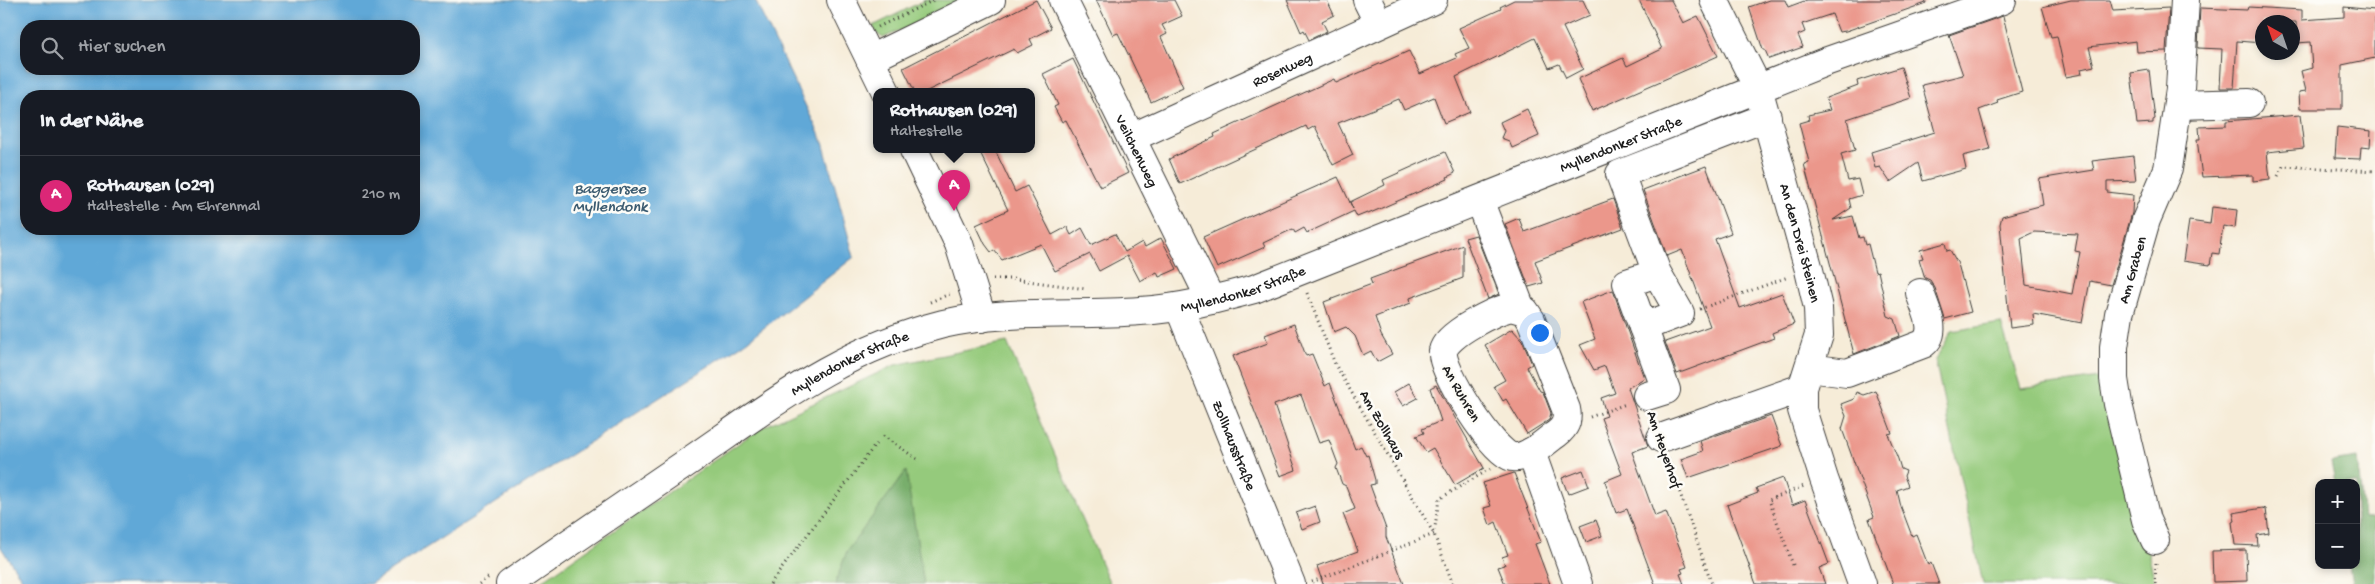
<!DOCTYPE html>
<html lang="de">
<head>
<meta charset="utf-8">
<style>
	:root { --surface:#171b24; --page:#20242c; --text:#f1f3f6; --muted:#9ea1a6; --line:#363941; --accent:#db2777 }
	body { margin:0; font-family:"Gochi Hand",sans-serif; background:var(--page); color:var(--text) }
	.controls { position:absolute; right:15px; bottom:15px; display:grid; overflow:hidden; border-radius:10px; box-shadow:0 2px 8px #0003 }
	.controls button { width:45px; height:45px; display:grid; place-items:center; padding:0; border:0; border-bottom:1px solid var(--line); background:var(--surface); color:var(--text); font:25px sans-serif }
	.compass { position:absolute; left:2255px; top:15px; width:45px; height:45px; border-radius:50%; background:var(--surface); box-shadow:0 2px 8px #0003; rotate:320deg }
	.you { position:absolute; left:1539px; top:332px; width:18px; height:18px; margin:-12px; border:4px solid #fff; border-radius:50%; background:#1a73e8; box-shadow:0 0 0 8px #1a73e833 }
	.badge { display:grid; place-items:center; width:32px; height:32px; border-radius:50%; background:var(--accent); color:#fff; font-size:16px; font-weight:700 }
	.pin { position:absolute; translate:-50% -41px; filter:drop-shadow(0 1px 2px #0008) }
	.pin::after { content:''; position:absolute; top:26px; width:18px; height:15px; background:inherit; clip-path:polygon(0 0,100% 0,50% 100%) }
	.popup { position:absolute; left:873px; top:88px; width:162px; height:65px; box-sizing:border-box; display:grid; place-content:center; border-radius:10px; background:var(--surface); filter:drop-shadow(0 1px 4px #0005); font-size:16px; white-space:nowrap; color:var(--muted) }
	.popup b { font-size:19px; color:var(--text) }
	.popup::after { content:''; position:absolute; left:50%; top:100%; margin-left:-10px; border:10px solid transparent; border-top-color:var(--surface) }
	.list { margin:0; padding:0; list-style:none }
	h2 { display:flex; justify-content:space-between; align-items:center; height:65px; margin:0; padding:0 20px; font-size:21px }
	h2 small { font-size:16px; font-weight:400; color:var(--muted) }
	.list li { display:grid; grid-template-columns:32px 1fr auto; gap:15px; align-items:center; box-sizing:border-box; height:80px; padding:0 20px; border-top:1px solid var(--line) }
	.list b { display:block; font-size:19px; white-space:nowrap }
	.list p { margin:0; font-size:16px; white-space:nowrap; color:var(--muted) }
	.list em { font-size:16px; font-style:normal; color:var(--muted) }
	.icon { flex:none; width:28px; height:28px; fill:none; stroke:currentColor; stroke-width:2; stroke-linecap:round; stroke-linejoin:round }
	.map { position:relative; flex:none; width:2375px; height:584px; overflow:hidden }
	.search { position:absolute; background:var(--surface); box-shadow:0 2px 8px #0003; left:20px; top:20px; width:400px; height:55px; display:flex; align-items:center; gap:12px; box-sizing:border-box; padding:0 18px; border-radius:20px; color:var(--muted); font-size:19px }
	.panel { position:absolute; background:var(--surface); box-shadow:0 2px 8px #0003; left:20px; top:90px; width:400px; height:145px; border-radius:20px }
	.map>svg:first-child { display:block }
</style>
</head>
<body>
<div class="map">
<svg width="2375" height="584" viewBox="0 0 2375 584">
	<rect width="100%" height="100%" fill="#fdfcf7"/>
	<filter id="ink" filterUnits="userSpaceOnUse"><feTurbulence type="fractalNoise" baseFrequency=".02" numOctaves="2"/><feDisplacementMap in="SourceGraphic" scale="10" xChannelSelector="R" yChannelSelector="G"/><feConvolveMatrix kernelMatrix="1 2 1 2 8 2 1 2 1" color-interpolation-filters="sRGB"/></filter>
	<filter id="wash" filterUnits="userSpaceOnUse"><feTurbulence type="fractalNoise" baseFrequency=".0096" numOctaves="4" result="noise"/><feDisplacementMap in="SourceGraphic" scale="20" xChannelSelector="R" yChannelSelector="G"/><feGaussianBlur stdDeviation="1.12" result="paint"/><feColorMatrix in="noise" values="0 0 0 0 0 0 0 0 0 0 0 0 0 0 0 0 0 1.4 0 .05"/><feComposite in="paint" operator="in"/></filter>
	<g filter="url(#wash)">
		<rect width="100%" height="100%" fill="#f6ecd8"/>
		<path fill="#95ca7c" stroke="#58734c" d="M925,0H972L883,38L876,33L873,26Z
			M2001,323L2021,389L2107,377L2154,578L2153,584H1983L1935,360L1952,331Z
			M1007,342L1110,584H538L759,429L895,365Z"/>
		<path fill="#78ae6c" stroke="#4a6544" d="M2357,458L2364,518L2375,517V584H2352L2349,565H2356V483H2335L2331,462Z
			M906,471L924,584H835L847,551Z"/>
		<path fill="#61a8d7" stroke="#3e627a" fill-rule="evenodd" d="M0,0H755L823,142L854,257L746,342L370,584H25L0,546ZM26,26H414V69H26ZM26,96H414V229H26Z"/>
		<g id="blocks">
			<path fill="#eb978b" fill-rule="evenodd" d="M1036,0L1051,28L1030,39L1033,45L1017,53L1014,49L925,92H915L903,68Z
				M1096,0H1174L1182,16L1162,25L1167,34L1161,37L1183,87L1151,102L1118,33L1113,35Z
				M1287,0H1327L1334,15L1322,21L1327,31L1309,40L1304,30L1301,32Z
				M1514,0H1583L1590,15L1563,27L1583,69L1566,78L1559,64L1549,68L1535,38L1456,77L1470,112L1444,123L1434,97L1404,110L1399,99L1338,123L1353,155L1333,165L1315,126L1308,130L1306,126L1180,184L1169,159L1215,137L1214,134L1334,79L1336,83L1409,51L1420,74L1457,58L1455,54L1469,48L1459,28L1501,9L1500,7Z
				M1639,0H1671L1683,23L1698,16L1718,56L1592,111L1578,79L1623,58L1627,66L1662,49Z
				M1769,0H1785L1788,7L1807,0H1925L1926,3L1846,31L1839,32L1832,14L1802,24L1805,32L1798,35L1803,47L1769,59L1765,50H1763L1749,7Z
				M2071,0H2110L2113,11L2169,8L2166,51L2137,52L2136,41L2089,47L2094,66L2081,69L2082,74L2066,77L2057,36L2051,37L2042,7Z
				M2248,7L2302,10V20L2344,17V7L2375,10V58L2342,65V109H2300L2299,92L2306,91L2301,71L2312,68L2310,42L2297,43L2296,22H2262V43L2237,41L2234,88H2220L2222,49L2198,48L2200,8L2247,10Z
				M2003,16L2022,92L1997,100L1998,103L1979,110L1990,149L1963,156L1966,169L1923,181L1918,163L1890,182L1880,167L1875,168L1871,152L1935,132L1922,85L1963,75L1949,35Z
				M1073,59L1128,173L1100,187L1066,120L1062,122L1054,107L1058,105L1043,74Z
				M1901,67L1911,98L1847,119L1855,150L1841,154L1848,181L1858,179L1862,195L1849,199L1851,208L1833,220L1853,216L1859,238L1863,237L1865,245L1868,244L1875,272L1878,271L1888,316L1895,319L1900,336L1854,354L1804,164L1809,162L1799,123L1809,120L1808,115L1830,110L1826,98L1858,86L1857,81Z
				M2149,70L2155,119L2153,120V123L2137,124L2131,73Z
				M1527,109L1539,136L1512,148L1509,141L1501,138L1504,131L1500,122Z
				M2300,115L2304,148L2267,152L2270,179L2253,181V175L2202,177L2197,139H2200L2199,127L2226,126V121Z
				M2337,127L2371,131L2370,148L2361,147L2360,159L2335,158Z
				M979,150H995L1015,192L1027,186L1052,235L1067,227L1071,235L1082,228L1091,245L1115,234L1125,252L1142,242L1145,247L1161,238L1177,269L1159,277L1157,272L1140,281L1127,256L1099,271L1090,254L1055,271L1041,244L1002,260L994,250L991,252L985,244L976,225L1008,210Z
				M1445,152L1455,173L1447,177L1448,179L1368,214L1367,213L1357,217L1354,211L1307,233L1304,228L1295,233L1293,229L1263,243L1265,247L1217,268L1203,237L1338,177L1353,209L1350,202L1385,185L1383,180Z
				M2133,156L2136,181L2107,182V192L2133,195L2132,213L2111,285L2090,281L2082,323L2033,314L2034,325L2010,328L2000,224L2002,216L2043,205L2039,179L2094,170L2092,161ZM2034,232L2078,234L2075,251L2080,252L2072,294L2026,285L2021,238Z
				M1706,166L1731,233L1715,239L1740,308L1782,293L1794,324L1772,333L1774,338L1677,374L1665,342L1710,326L1682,250L1667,256L1643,190Z
				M1613,199L1623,228L1535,261L1543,283L1529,287L1505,224L1519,218L1524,232Z
				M2212,207L2237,210L2235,228L2223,226L2219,254L2212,253L2210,265L2183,261L2189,221L2210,224Z
				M1476,235L1499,294L1488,299L1465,238Z
				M1945,243L1947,251L1950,250L1958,264L1971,312L1945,319L1935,288L1930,280L1925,278L1919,259L1923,258L1920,250Z
				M1463,245V278L1410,298L1411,303L1375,317L1381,335L1392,354L1377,362L1371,351L1363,355L1355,336L1346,327L1334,332L1324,302L1372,284L1370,279Z
				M1613,290L1644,378L1628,388L1648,446L1632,452L1655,516L1666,512L1687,567L1681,569L1683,573L1680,574L1684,584H1655L1627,509L1616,513L1605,481L1622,474L1601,418L1607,416L1601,398L1615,393L1605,366L1594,370L1580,345L1595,339L1581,302Z
				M1294,324L1306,356L1312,354L1325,386L1330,383L1355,449L1361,446L1366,456L1368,455L1375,480V484L1370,485L1386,529V537L1404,584H1323L1317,566L1358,551L1343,514L1355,509L1346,486L1342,484L1336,468L1338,464L1329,440L1319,443L1301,395L1274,405L1296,470L1280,476L1233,356L1268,343L1265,335Z
				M1512,329L1522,340L1532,364L1527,367L1540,391L1543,392L1551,413L1549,420L1527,434L1506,399L1503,401L1494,386L1505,380L1485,345Z
				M1409,383L1418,398L1403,406L1394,392Z
				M1436,385L1484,468L1455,485L1433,448L1426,452L1416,436L1424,433L1422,429L1441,421L1430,388Z
				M1876,391L1892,433L1888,434L1898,459L1901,469L1906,471L1904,476L1908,486L1897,490L1901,507L1912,536L1916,534L1928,565L1931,563L1939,584H1893L1869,519L1874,517L1842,429L1846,416L1841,404L1854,399L1857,392L1864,395Z
				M1771,416L1782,446L1688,478L1681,459L1703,451L1700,441Z
				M1583,470L1589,486L1568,494L1562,478Z
				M1514,473L1541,542L1535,544L1550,584H1505L1498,567L1505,565L1502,557L1508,555L1496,522L1490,525L1484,508L1491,506L1483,483Z
				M1783,478L1792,505L1805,500L1829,564L1819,568L1825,584H1756L1727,505L1758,493L1756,488Z
				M1315,506L1320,522L1302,529L1296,513Z
				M2263,508L2266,509L2269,533L2257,535L2258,546L2235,545L2232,522L2235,521L2233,513Z
				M1596,520L1602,536L1586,542L1580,526Z
				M2246,550L2247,581L2213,582L2212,551Z"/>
		</g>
	</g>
	<g filter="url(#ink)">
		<use href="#blocks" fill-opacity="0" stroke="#3d3b38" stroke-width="1"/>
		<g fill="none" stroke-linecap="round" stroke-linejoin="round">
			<g stroke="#3d3b38" stroke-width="30">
				<g id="minor">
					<path d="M841,0L886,92"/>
					<path id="s1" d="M1063,0L1211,300"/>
					<path d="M1367,0L1379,24"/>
					<path id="s2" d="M1714,0L1758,88L1809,270L1818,308L1819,335L1802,388V410L1824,479L1862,584"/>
					<path d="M870,59L991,0"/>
					<path d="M2178,105L2249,103"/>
					<path id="s3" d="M1131,138L1433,0"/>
					<path d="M914,150L959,244L982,318"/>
					<path d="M1479,200L1521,309"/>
					<path d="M1657,273L1680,313L1643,327L1627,283L1657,273L1620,174L1767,117"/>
					<path id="s4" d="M1179,307L1291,584"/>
					<path d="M1511,307L1525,311L1531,320L1566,409C1569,423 1563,430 1552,437C1542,445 1526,459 1512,457C1493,453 1439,368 1443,351C1446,334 1496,310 1511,307Z"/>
					<path d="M1643,327L1666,390L1647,396"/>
					<path d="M1809,368L1847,373L1923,344C1939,332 1925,309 1920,293"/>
					<path d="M1661,438L1802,388"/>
					<path d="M1531,452L1578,584"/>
					<path id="s5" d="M2155,540L2146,520L2118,404L2114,379V347L2119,314L2146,220L2168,169L2180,89L2185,0"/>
					<path id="s6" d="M510,584C573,540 637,497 701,453C782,397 845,349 943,324C1006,309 1076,316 1140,311C1179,309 1217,299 1254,289L1825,62L2002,0"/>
				</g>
			</g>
			<path stroke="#3d3b38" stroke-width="3" stroke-dasharray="1 4" stroke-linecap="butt" d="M878,27L934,0
				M2278,176L2283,166L2375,171
				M993,279H1013L1086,289
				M1307,293L1335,364L1434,534L1453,584
				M930,302L952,293
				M1700,309L1788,277
				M1590,417L1626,404
				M883,436L920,461
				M1668,459L1712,584
				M1793,565L1769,500L1804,486
				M1312,582L1434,534L1439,499L1490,469
				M479,584L489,577
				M770,584L876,444
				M2155,584L2156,562"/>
			<use href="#minor" stroke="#fff" stroke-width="28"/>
		</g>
	</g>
	<g text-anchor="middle" stroke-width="5" stroke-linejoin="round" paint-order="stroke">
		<g font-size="15" fill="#1c1c1c" stroke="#fdfcf7">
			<text dy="5" stroke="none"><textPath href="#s3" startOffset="166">Rosenweg</textPath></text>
			<text dy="5" stroke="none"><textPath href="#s6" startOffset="1216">Myllendonker Straße</textPath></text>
			<text dy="5" stroke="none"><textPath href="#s1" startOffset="168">Veilchenweg</textPath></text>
			<text dy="5" stroke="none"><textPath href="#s2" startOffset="259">An den Drei Steinen</textPath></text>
			<text dy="5" stroke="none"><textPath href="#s5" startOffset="278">Am Graben</textPath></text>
			<text dy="5" stroke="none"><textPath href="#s6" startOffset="811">Myllendonker Straße</textPath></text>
			<text dy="5" stroke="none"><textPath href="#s6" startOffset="406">Myllendonker Straße</textPath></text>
			<text transform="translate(1462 393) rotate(60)" y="5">An Ruhren</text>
			<text transform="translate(1383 424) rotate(60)" y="5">Am Zollhaus</text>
			<text dy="5" stroke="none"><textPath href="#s4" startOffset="149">Zollhausstraße</textPath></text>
			<text transform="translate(1665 449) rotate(71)" y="5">Am Heyerhof</text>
		</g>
		<g font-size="16" font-style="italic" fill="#3b5b70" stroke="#fdfcf7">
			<text x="610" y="193">Baggersee<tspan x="610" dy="18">Myllendonk</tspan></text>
		</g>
	</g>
</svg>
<div class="controls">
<button>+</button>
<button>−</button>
</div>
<svg class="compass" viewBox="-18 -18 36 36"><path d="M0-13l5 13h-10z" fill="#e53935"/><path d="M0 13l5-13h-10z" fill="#9ea1a6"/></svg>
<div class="you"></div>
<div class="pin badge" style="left:954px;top:211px">A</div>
<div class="popup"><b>Rothausen (029)</b>Haltestelle</div>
<div class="search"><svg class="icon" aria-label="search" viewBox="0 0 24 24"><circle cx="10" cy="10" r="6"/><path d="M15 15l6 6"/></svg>Hier suchen</div>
<section class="panel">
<h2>In der Nähe<small></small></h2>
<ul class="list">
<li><span class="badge">A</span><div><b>Rothausen (029)</b><p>Haltestelle · Am Ehrenmal</p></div><em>210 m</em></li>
</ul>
</section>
</div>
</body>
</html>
